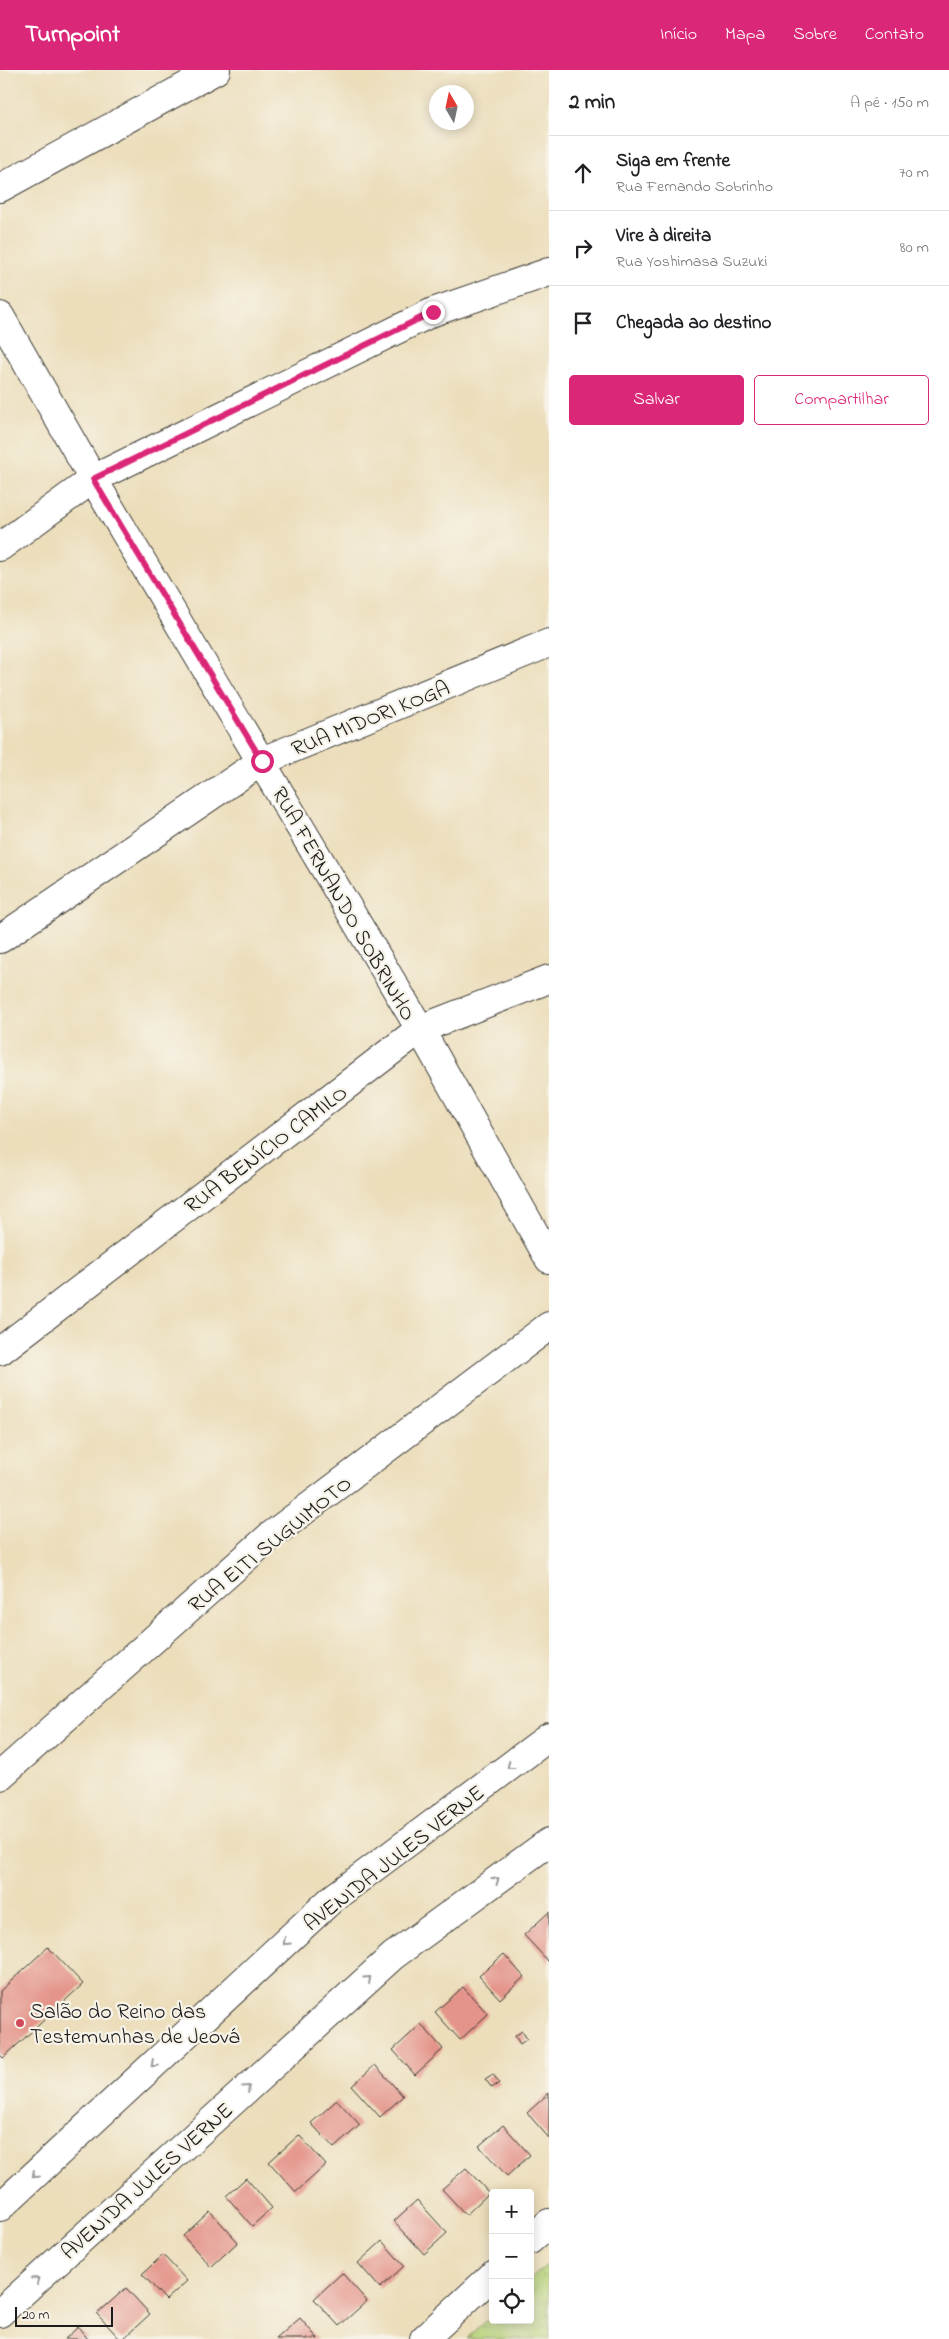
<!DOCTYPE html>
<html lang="pt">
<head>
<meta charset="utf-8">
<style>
	:root { --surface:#fff; --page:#f2f2f2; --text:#202124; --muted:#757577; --line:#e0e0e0; --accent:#db2777 }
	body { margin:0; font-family:"Indie Flower",sans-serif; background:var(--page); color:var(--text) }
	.controls { position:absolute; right:15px; bottom:15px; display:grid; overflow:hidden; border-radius:5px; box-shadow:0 2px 12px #0003 }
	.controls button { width:45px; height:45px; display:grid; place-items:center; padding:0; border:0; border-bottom:1px solid var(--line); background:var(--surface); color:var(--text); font:25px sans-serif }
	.compass { position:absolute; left:429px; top:15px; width:45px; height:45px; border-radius:50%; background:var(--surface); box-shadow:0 2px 12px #0003; rotate:351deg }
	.scale { position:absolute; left:15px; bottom:12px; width:98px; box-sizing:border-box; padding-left:5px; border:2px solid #1c1c1c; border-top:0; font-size:14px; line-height:18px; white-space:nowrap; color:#1c1c1c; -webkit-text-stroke:4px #f7f3e8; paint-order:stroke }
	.stop { position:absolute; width:15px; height:15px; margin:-11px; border:4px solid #db2777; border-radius:50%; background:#fff }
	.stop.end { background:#db2777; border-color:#fff; box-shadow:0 1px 5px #0008 }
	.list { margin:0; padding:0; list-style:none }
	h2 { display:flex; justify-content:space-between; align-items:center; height:65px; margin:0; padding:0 20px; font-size:21px }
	h2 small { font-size:16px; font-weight:400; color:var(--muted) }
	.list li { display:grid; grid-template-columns:32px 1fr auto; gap:15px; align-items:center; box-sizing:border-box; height:75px; padding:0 20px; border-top:1px solid var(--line) }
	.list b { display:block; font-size:19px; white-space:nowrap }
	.list p { margin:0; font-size:16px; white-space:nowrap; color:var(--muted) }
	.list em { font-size:16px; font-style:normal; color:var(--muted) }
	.actions { display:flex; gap:10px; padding:15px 20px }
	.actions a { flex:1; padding:11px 0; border:1px solid var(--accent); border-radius:5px; text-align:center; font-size:18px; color:var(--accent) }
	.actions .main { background:var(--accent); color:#fff }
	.icon { flex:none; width:28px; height:28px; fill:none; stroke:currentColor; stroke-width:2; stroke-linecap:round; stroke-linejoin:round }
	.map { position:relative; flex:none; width:549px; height:2269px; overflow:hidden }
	header { display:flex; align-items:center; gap:30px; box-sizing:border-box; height:70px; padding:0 25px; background:var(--accent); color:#fff }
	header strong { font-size:24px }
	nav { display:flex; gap:28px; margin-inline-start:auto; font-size:18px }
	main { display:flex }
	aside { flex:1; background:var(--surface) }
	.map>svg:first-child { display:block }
</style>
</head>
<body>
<header>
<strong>Turnpoint</strong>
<nav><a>Início</a><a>Mapa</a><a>Sobre</a><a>Contato</a></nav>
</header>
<main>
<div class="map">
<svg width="549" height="2269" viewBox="0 0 549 2269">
	<defs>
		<pattern id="park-tufts" width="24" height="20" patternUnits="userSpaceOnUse" patternTransform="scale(1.25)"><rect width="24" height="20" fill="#b4d076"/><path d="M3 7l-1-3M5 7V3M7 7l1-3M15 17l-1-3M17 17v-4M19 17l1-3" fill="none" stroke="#9ab266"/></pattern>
	</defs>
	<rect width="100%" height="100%" fill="#f7f3e8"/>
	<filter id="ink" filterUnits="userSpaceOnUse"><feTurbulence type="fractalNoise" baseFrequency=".02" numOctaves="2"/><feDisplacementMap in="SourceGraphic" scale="10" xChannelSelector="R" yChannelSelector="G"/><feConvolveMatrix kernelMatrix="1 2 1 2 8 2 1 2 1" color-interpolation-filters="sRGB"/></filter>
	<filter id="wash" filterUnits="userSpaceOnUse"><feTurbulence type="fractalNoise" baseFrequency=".0096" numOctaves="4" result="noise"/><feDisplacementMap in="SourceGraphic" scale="20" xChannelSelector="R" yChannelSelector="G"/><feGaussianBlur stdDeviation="1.12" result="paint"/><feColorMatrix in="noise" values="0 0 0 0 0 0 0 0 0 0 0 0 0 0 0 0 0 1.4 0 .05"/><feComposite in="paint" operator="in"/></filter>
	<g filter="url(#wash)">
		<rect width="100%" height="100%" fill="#ecdebb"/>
		<path fill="url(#park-tufts)" stroke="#687649" d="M549,2193V2269H466L493,2245V2250H530V2210Z"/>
		<g id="blocks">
			<path fill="#e4948a" d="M549,1842V1892L524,1865Z
				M48,1877L83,1914L3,1988L0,1985V1921Z
				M504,1884L524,1907L500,1929L479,1906Z
				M463,1917L488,1944L460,1970L435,1942Z
				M421,1954L443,1979L415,2005L393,1980Z
				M522,1961L527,1969L520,1974L515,1966Z
				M375,1995L403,2026L380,2047L352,2016Z
				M493,2004L499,2013L492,2018L485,2009Z
				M549,2023V2068L527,2043Z
				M337,2030L360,2055L334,2078L311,2053Z
				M503,2055L530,2085L507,2106L479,2076Z
				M299,2065L326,2095L296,2122L269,2092Z
				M466,2098L489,2123L466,2145L442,2119Z
				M246,2108L272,2138L252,2156L226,2126Z
				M417,2130L447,2163L424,2184L394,2151Z
				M210,2141L238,2172L211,2197L183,2166Z
				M382,2171L404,2196L380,2218L358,2193Z
				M163,2185L187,2211L166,2230L142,2204Z
				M342,2203L367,2231L339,2256L314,2229Z
				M126,2218L150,2244L123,2269H120L97,2244Z
				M300,2248L318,2269H276Z
				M78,2257L88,2269H65Z"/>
		</g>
	</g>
	<g filter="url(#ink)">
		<use href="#blocks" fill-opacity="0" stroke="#3b3934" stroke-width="1"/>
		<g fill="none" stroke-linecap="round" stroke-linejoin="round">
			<g stroke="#3b3934" stroke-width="30">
				<path id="street" d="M0,118L216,0
					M0,246L93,409L420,959L549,1189
					M0,477L93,409L433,242L549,202
					M0,869L262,691L549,573
					M0,1281L420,959L549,909
					M0,1706L269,1467L549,1256
					M530,2170L549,2153
					M424,2269L493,2205"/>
			</g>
			<g stroke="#3b3934" stroke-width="30">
				<path id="secondary" d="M0,2137L332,1829L549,1667
					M0,2243L393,1886L549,1772"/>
			</g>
			<use href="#street" stroke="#fff" stroke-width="28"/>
			<use href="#secondary" stroke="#fff" stroke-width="28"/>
		</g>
		<defs><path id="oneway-chevron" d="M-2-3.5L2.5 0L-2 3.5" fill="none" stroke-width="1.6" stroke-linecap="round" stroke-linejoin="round" transform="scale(1.25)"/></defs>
		<g stroke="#999">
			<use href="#oneway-chevron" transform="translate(510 1696) rotate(143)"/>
			<use href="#oneway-chevron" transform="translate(496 1810) rotate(-36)"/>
			<use href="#oneway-chevron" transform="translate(286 1872) rotate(137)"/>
			<use href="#oneway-chevron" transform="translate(368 1909) rotate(-42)"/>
			<use href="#oneway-chevron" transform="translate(154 1994) rotate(137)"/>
			<use href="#oneway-chevron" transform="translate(247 2018) rotate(-42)"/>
			<use href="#oneway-chevron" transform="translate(35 2105) rotate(137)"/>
			<use href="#oneway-chevron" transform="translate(36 2210) rotate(-42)"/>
		</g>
	</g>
	<g fill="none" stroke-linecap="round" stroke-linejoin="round" filter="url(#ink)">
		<path stroke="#db2777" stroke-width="6" d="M262,691L93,409L433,242"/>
	</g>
	<circle fill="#d1495b" stroke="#f7f3e8" stroke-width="2" cx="20" cy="1953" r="5"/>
	<g text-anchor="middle" stroke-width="4.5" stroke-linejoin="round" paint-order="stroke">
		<g font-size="22" fill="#1c1c1c" stroke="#f7f3e8">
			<text transform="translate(370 647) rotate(-22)" y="8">RUA MIDORI KOGA</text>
			<text transform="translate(345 833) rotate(60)" y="8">RUA FERNANDO SOBRINHO</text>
			<text transform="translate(265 1078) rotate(-37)" y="8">RUA BENÍCIO CAMILO</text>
			<text transform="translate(269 1473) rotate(-39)" y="8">RUA EITI SUGUIMOTO</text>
			<text transform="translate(393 1787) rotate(-38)" y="8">AVENIDA JULES VERNE</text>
			<text transform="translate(146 2110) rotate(-42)" y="8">AVENIDA JULES VERNE</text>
		</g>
		<g font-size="22" fill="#1c1c1c" stroke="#f7f3e8" text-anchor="start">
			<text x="30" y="1948">Salão do Reino das<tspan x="30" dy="25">Testemunhas de Jeová</tspan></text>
		</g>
	</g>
</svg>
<div class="controls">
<button>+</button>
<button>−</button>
<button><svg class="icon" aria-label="locate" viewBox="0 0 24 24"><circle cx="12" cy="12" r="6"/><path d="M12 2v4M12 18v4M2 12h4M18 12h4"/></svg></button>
</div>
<svg class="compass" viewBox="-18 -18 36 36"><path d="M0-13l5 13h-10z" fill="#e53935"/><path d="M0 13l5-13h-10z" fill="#757577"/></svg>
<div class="scale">20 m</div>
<div class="stop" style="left:262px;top:691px"></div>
<div class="stop end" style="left:433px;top:242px"></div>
</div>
<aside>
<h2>2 min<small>A pé · 150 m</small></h2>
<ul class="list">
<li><svg class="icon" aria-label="ahead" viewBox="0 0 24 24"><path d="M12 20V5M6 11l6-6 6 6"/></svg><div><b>Siga em frente</b><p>Rua Fernando Sobrinho</p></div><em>70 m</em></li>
<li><svg class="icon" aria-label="right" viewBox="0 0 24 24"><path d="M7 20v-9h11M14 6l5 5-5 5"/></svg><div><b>Vire à direita</b><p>Rua Yoshimasa Suzuki</p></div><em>80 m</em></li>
<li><svg class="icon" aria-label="arrive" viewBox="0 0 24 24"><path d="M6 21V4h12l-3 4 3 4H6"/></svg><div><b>Chegada ao destino</b></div></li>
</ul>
<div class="actions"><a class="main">Salvar</a><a>Compartilhar</a></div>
</aside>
</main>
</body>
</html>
